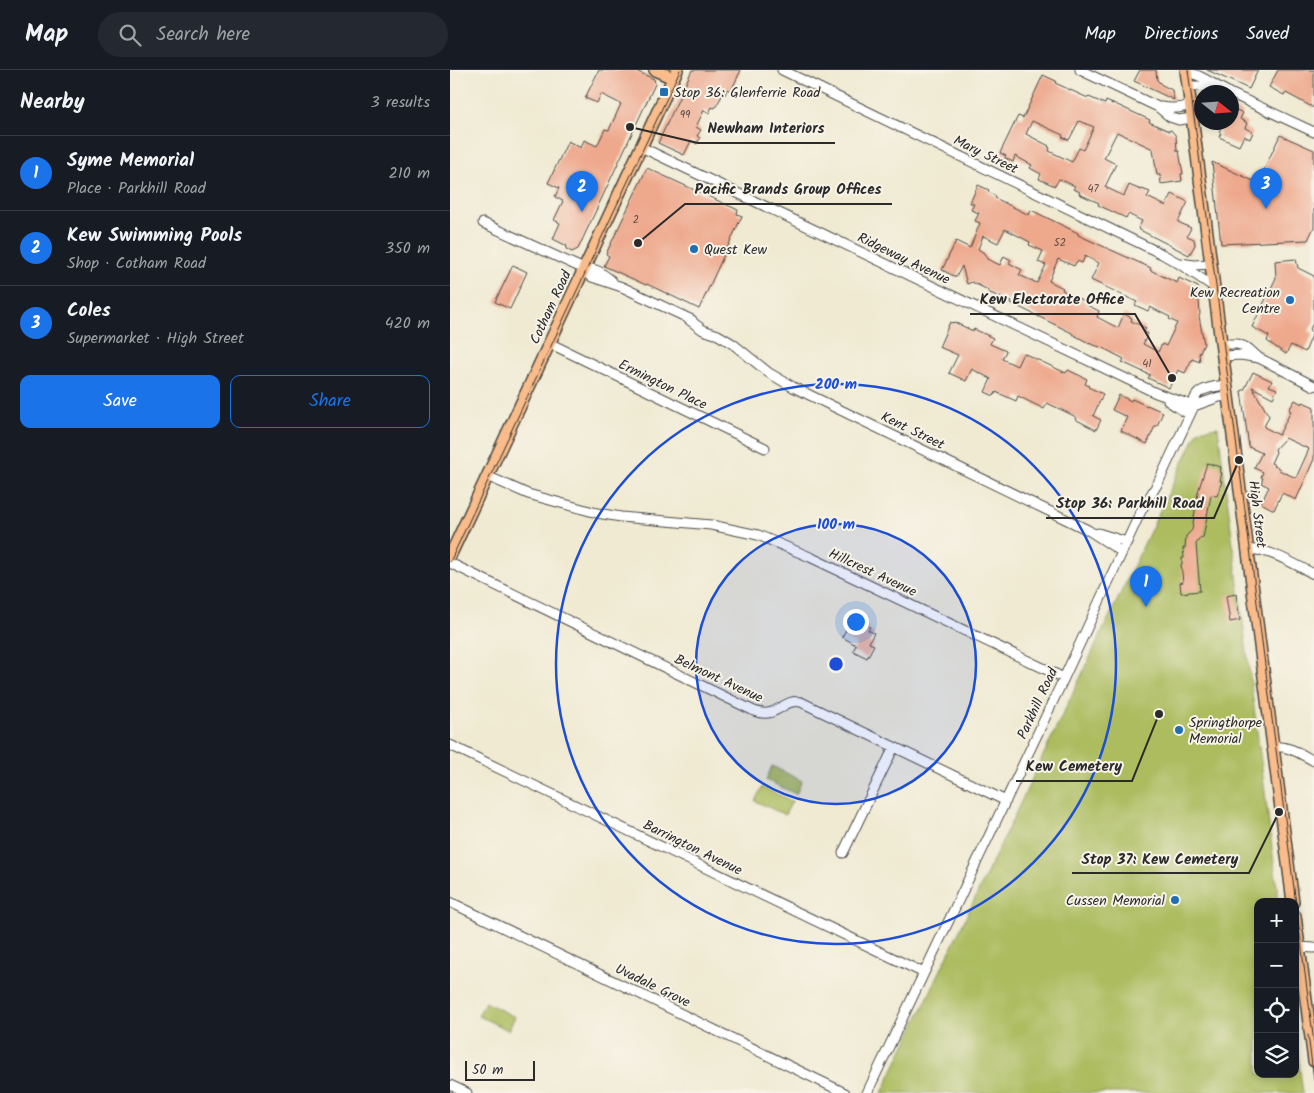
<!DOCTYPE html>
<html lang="en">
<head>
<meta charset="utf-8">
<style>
	:root { --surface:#171b24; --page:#242831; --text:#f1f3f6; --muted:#9ea1a6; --line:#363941; --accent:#1a73e8 }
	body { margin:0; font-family:Kalam,sans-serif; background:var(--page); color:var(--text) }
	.controls { position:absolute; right:15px; bottom:15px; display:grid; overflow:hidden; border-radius:10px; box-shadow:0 2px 8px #0003 }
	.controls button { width:45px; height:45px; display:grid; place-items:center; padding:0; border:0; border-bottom:1px solid var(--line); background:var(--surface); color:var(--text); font:25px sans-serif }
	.compass { position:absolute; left:744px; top:15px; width:45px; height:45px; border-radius:50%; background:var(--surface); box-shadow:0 2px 8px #0003; rotate:107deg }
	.scale { position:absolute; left:15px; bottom:12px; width:70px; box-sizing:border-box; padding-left:5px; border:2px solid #2b2b2b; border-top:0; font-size:14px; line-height:18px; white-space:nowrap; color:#2b2b2b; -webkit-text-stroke:4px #f7f3e8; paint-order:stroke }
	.you { position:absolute; left:405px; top:551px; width:18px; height:18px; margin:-12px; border:4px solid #fff; border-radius:50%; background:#1a73e8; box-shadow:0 0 0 8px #1a73e833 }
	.badge { display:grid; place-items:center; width:32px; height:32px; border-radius:50%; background:var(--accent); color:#fff; font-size:16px; font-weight:700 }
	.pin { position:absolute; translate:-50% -41px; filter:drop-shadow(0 1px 2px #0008) }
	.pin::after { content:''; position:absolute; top:26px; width:18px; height:15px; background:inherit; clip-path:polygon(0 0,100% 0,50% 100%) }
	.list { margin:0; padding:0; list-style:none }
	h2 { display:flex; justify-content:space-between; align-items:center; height:65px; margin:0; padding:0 20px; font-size:21px }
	h2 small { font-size:16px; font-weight:400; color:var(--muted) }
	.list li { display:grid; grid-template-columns:32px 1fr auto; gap:15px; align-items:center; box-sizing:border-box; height:75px; padding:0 20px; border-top:1px solid var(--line) }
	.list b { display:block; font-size:19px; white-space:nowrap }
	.list p { margin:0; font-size:16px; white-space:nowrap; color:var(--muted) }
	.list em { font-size:16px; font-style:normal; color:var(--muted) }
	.actions { display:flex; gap:10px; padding:15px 20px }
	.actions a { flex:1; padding:11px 0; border:1px solid var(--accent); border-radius:10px; text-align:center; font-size:18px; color:var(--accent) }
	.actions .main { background:var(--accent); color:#fff }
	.icon { flex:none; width:28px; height:28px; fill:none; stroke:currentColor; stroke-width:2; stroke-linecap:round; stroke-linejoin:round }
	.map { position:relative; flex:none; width:864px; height:1023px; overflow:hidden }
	header { display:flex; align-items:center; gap:30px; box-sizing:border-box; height:70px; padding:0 25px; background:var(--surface); border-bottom:1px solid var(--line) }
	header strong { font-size:24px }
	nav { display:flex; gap:28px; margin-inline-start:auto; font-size:18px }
	.search { width:350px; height:45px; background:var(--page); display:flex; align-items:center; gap:12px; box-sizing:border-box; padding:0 18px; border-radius:28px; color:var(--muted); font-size:19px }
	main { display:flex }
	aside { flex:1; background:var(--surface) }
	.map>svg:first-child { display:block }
</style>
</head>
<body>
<header>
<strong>Map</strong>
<div class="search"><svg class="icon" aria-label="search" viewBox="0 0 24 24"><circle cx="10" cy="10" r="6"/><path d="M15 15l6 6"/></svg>Search here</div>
<nav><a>Map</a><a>Directions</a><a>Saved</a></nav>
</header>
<main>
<aside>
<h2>Nearby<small>3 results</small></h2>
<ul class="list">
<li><span class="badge">1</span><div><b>Syme Memorial</b><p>Place · Parkhill Road</p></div><em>210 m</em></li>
<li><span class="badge">2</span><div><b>Kew Swimming Pools</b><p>Shop · Cotham Road</p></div><em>350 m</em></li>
<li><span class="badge">3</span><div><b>Coles</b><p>Supermarket · High Street</p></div><em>420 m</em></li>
</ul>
<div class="actions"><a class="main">Save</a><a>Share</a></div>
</aside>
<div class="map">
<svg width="864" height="1023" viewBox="0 0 864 1023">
	<rect width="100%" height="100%" fill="#f7f3e8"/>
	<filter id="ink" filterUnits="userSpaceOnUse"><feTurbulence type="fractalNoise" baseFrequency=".02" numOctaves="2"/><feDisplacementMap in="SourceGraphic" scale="10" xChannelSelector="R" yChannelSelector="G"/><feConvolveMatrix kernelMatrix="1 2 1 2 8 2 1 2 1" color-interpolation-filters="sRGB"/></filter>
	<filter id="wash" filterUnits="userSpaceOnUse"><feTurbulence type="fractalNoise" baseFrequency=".0096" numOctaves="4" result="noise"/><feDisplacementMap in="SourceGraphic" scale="20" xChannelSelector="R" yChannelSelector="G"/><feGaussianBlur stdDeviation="1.12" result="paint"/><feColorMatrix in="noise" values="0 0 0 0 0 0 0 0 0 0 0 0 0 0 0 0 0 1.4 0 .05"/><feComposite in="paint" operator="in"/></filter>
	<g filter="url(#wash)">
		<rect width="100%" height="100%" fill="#f0ead2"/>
		<path fill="#acbc5f" stroke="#6c7445" d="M768,357L829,832H808V1004H845V964L853,1023H432L748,361L753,359Z
			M322,696L352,711L346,724L316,710Z
			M312,717L342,731L335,745L305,731Z
			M35,932L65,947L58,960L28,946Z"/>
		<g id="blocks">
			<path fill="#eea98d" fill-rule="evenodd" d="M149,0H184L204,9L205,14L128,179L122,182L116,179L117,176L103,169L110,153L104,150L113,131L105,127L109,118L98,113L118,71L131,78L134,70L147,76L155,59L159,60L171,34L151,24L147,33L135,28Z
				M242,0H291L281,21L277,19L275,25L273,24L265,38L262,37L259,43L254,40L246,57L251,60L247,66L250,68L247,74L241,71L234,85L208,73Z
				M690,0H706L707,10L712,15L722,20L724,30L684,11Z
				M757,0H808L799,19Z
				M828,0H864V38L836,23L834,25L819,17Z
				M593,5L606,11L605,13L638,28L639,27L655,34L656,31L663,34V33L700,50L699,52L719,61L721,60L726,66L727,81H729L733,104H731L732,111L711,114L710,105H707L703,79L667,62L654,88L666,94L655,117L674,126L679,115L691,120L692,119L700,122L697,127L716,136L722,124L738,132L728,152L741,158L737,166L744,169L745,175L739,185L688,159L692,151L678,144L676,148L648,135L649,133L629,124L630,122L623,119L625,116L609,109L605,116L589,109L591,104L580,98L582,95L565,86L563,92L555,88L556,86L550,83L566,50L568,46L573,48ZM582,51L613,65L612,67L619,70L629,51L644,57L633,80L629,78L622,92L599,81L600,78L598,77L599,76L576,64Z
				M782,38L793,43L790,49L797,53L795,58L803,62L800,69L794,66L789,76L769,67L771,63L769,62L774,52H782Z
				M830,65L864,80V157L858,170L771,174L762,92L808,113Z
				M197,98L288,140L287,144L292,146L249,239L197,214L196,215L154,196L159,186L156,184Z
				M528,115L539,120L538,122L546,126L545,128L579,145L581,140L628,163V165L701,198L700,200L727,213L729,208L748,217L750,244L749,246L754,274L749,284L750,292L742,289L735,303L728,300L719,318L698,308L700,305L672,292L674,289L653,278L638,273H639L622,264V263L561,233L562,231L551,226L549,227L538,222V220L522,212L517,214L512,196L506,207L492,200L506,171L520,178L530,153L525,151L529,143L521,140L524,134L520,133ZM555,159L580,172L579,175L593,181L588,192L596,195L587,213L569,205L572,200L559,193L561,190L554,186L550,195L537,189L534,183L528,179L533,166L548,173ZM635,186L649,193L641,210L687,232L685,235L698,241L700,237L720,247L719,249L727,253L716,276L712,274L708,282L693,274L698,264L694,262L696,258L681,251L682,248L674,244L668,258L647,247L649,241L635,234L636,232L612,220L613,218L599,211L608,189L624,196L627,191L632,193Z
				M846,189L848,198L864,206V251L859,261L863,263L855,282L841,275L836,284L817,271L819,266L802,257L826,208L825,191Z
				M63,195L77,202L60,239L45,232Z
				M500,252L503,253L504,252L523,261L524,259L543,268L540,274L556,281L552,289L567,296L573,283L616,303L618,300L637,309L635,314L639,316L638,317L653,324L643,346L651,350L646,360L625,349L626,347L614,341L597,333L594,339L568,326L566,331L546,322L544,326L535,322L541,309L522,299L516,311L499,303L508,285L489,277Z
				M803,302L822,311L819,316L827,319L823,328L802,317L819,346L814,357L829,365L841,341L839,340L845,330L852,334L853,332L864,337V389L846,430L832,423L824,440L811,433L819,417L811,413L813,408L811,407L813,402L804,398L812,383L799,377L791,321L794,320ZM835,368L859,379L846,408L829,400L830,399L824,396L825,395L821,393L826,382L825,379Z
				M669,325L681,331L682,329L697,336V335L713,342L707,356H705L697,374L671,361L677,347L662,340Z
				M757,393L771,397L770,402L772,403L770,411H772L767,426L761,425L753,468L751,467L746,474L750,521L731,523L730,513L733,512L731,494H732V488H734L733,478H735L736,466L742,460L748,422Z
				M786,524L790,550L780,552L776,526Z
				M403,547L420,557L418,560L424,563L419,573L424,575L417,588L403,581L406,575L392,567Z"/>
		</g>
	</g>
	<g filter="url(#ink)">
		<use href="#blocks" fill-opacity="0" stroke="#494844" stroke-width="1"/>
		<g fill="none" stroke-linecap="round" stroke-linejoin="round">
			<g stroke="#494844" stroke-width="11">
				<path id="minor" d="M332,0L712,184L728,193L764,217
					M630,0L708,37L720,47L729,50L742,48
					M736,3C750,3 765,16 778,22
					M738,16H748L765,19
					M782,24L864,62
					M711,37C722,39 730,39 740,35
					M191,77L706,323L744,336
					M33,153L134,199L135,202L142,207L172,217L242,250
					M730,193L744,195L761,194
					M134,199C145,196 154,205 162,211
					M238,249L253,260L268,265L283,274L319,303L343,317L638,460L672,482
					M99,273L315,378
					M771,274H787L793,276L799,279L809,288L864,316
					M773,286L791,285L809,288
					M718,331L740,345
					M744,336L769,327L778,326
					M37,406L78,424L147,443L171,447L261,455L308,465L360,487L614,608
					M648,463L677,472
					M798,480C820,478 845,495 864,504
					M0,493L304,641C328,650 332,628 351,632L556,731
					M0,675L474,903
					M823,677C838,675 851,684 864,691
					M393,783L444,677
					M0,832L395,1023
					M849,877L864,878
					M0,1015L17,1023
					M417,1023L614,608L691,441L708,413L744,336C742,318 763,317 776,315"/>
			</g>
			<g stroke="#494844" stroke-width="14">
				<path id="major" d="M205,0L223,8
					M736,0L843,832
					M0,486L227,0
					M845,846L864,991"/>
			</g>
			<use href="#minor" stroke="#fff" stroke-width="9"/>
			<use href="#major" stroke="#f9bc8a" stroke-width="11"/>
			<path stroke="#2b2b2b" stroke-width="1" d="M738,0L864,973
				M0,492L230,0
				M858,965L864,1010"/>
		</g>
	</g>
	<circle cx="386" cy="594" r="140" fill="#1d4ed8" fill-opacity=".12"/>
	<g fill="none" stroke="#1d4ed8" stroke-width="2.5">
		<circle cx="386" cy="594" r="140"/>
		<circle cx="386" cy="594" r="280"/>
	</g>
	<g fill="#1f6fb2" stroke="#f7f3e8" stroke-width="2">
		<rect x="209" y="17" width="10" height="10" rx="2.5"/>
		<circle cx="244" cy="179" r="5"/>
		<circle cx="840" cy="230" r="5"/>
		<circle cx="729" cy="660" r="5"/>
		<circle cx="725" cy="830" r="5"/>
	</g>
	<g text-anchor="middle" stroke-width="4" stroke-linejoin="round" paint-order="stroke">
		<g font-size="11" fill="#5c4a44">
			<text x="235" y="48">99</text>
			<text x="643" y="122">47</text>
			<text x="186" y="153">2</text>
			<text x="610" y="176">52</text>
			<text x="697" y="297">41</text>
		</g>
		<g font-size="14" fill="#2b2b2b" stroke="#f7f3e8" text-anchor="start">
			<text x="224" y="27">Stop 36: Glenferrie Road</text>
			<text x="254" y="184">Quest Kew</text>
			<text x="830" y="227" text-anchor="end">Kew Recreation<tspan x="830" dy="16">Centre</tspan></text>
			<text x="739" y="657">Springthorpe<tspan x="739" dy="16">Memorial</tspan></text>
			<text x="715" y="835" text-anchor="end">Cussen Memorial</text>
		</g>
		<g font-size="14" fill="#2b2b2b" stroke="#f7f3e8">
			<text transform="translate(536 84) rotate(26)" y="5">Mary Street</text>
			<text transform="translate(454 188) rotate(26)" y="5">Ridgeway Avenue</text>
			<text transform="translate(100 237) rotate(-65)" y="5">Cotham Road</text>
			<text transform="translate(213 314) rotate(26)" y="5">Ermington Place</text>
			<text transform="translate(463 360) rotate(26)" y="5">Kent Street</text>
			<text transform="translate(808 444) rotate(83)" y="5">High Street</text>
			<text transform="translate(423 502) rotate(25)" y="5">Hillcrest Avenue</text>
			<text transform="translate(269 608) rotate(25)" y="5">Belmont Avenue</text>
			<text transform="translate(587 633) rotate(-65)" y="5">Parkhill Road</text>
			<text transform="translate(243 777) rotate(26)" y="5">Barrington Avenue</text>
			<text transform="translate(203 915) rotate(26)" y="5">Uvadale Grove</text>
		</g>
	</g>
	<circle cx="386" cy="594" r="8" fill="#1d4ed8" stroke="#f7f3e8" stroke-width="2.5"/>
	<g font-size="15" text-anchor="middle" font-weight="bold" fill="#1d4ed8" stroke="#f7f3e8" stroke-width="4" stroke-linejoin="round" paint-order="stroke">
		<text x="386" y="319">200 m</text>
		<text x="386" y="459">100 m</text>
	</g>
	<path fill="none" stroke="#2b2b2b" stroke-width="2" d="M180 57L248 73H385M188 173L235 134H442M722 308L685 244H520M789 390L764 448H596M709 644L682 711H566M829 742L799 803H622"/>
	<g fill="#2b2b2b" stroke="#f7f3e8" stroke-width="2">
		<circle cx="180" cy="57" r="5"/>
		<circle cx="188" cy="173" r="5"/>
		<circle cx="722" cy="308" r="5"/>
		<circle cx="789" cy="390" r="5"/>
		<circle cx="709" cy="644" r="5"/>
		<circle cx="829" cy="742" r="5"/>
	</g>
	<g font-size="15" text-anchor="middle" font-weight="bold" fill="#2b2b2b" stroke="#f7f3e8" stroke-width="4" stroke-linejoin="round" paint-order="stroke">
		<text x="316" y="63">Newham Interiors</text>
		<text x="338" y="124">Pacific Brands Group Offices</text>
		<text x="602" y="234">Kew Electorate Office</text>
		<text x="680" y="438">Stop 36: Parkhill Road</text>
		<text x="624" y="701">Kew Cemetery</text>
		<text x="710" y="794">Stop 37: Kew Cemetery</text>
	</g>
</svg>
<div class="controls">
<button>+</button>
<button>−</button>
<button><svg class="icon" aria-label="locate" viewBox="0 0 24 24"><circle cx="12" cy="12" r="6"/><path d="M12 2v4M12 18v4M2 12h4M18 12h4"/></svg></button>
<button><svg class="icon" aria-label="layers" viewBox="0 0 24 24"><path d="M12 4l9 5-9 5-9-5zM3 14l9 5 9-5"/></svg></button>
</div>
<svg class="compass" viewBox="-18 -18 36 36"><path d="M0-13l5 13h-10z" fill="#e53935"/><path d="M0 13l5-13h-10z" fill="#9ea1a6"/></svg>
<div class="scale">50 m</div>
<div class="you"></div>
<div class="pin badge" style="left:696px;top:537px">1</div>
<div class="pin badge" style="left:132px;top:142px">2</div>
<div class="pin badge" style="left:816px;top:139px">3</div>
</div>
</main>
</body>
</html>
